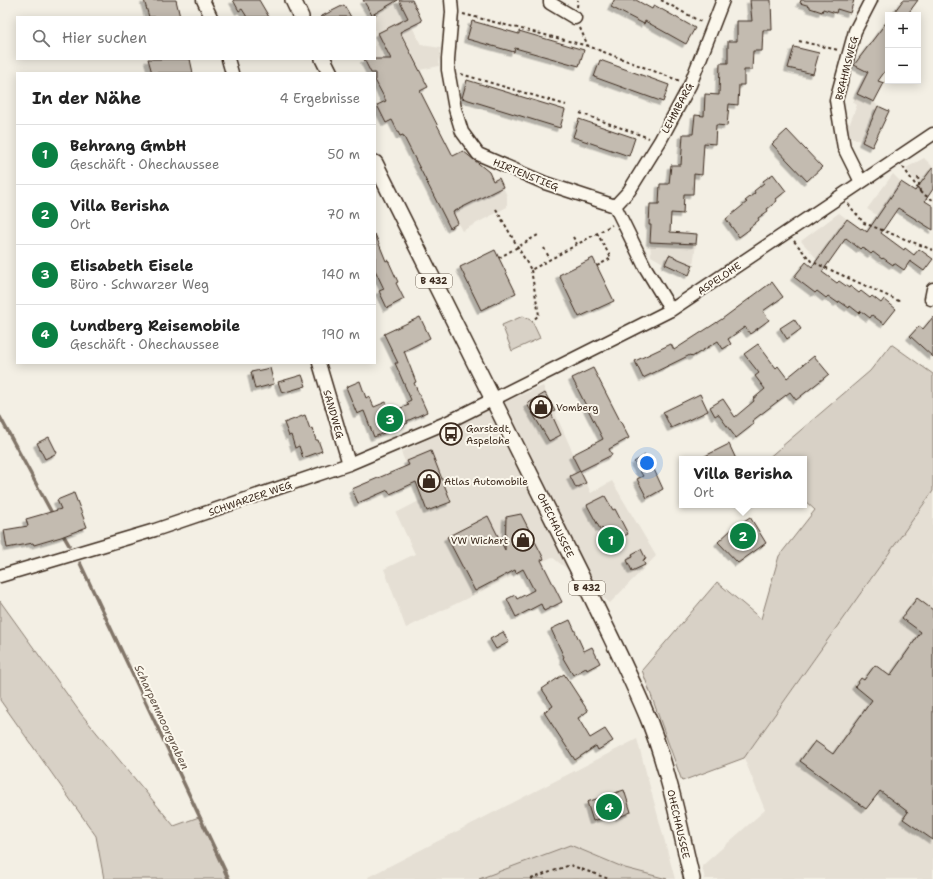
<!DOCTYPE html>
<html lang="de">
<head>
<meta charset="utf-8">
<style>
	:root { --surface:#fff; --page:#f2f2f2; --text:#222; --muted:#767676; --line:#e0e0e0; --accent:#0b8043 }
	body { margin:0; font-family:"Shantell Sans",sans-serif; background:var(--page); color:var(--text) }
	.controls { position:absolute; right:12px; top:12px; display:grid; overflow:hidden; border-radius:0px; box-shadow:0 2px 10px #0003 }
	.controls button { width:36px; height:36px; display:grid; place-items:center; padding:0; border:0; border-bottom:1px solid var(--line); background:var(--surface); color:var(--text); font:20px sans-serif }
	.you { position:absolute; left:647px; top:463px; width:14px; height:14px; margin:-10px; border:3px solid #fff; border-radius:50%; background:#1a73e8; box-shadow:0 0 0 6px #1a73e833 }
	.badge { display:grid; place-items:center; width:26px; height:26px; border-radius:50%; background:var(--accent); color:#fff; font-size:13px; font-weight:700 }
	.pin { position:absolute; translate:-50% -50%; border:2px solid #fff; box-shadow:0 1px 4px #0006 }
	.popup { position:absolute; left:679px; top:456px; width:128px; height:52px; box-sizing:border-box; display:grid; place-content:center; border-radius:0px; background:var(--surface); filter:drop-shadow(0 1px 3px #0005); font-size:13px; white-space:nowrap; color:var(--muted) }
	.popup b { font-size:15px; color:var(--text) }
	.popup::after { content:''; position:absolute; left:50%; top:100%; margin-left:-8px; border:8px solid transparent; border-top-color:var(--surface) }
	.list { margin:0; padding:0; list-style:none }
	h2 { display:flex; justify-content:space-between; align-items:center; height:52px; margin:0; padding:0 16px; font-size:17px }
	h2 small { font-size:13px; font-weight:400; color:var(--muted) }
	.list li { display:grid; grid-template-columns:26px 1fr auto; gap:12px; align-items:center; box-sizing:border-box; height:60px; padding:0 16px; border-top:1px solid var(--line) }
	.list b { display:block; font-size:15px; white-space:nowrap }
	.list p { margin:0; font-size:13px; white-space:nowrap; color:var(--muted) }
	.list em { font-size:13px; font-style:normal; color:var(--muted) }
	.icon { flex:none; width:22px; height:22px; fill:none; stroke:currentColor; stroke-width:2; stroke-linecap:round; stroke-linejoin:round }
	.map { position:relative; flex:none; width:933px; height:879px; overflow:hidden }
	.search { position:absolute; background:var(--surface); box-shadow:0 2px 10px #0003; left:16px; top:16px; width:360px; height:44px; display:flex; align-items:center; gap:10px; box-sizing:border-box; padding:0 14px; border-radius:0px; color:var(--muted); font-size:15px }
	.panel { position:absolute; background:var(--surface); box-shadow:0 2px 10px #0003; left:16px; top:72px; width:360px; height:292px; border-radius:0px }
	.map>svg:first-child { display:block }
</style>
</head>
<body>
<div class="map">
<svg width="933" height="879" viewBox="0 0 933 879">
	<defs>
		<filter id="shadow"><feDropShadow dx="-3.5" dy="3.5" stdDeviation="0" flood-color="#0004"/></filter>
	</defs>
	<rect width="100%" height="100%" fill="#f3efe4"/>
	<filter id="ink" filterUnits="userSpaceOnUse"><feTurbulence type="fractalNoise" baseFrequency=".025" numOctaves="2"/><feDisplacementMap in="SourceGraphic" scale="8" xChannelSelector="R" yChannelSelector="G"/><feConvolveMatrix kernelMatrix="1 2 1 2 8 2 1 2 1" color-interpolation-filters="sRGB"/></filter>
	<g filter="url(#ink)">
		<path fill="#e5dfd4" d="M393,3L401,4L421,45L441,48L439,66L420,70L402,79L466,205L503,187L507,196V207L462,231L375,59V17H369Z
			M857,94L874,102L878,106L862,142L847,135L843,124L850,123L857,105L853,102Z
			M924,158L933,167L922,182H916L906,168Z
			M893,174L901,182L878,216L867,209Z
			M839,213L847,219L818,260L801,241Z
			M650,242L696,244L693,265L669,255L665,264L651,256Z
			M543,386L591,493L612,481L656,556L610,603L552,557L406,628L384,569L415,554L396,513L421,500L401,452L509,400Z
			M933,491V879H705L702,866L765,810L744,758Z
			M637,739L675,879H369L368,877Z"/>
		<path fill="#d8d1c6" stroke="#8a7e72" d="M523,316L532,321L540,338L512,351L502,325Z
			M891,344L933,374V491L744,758L682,781L642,670L717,582L761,619L779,556L815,510L804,500V459H767L870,371Z
			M0,601L82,715L174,826L199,817L227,879H104L96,836L0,700Z
			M570,845L625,868L667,879H479Z"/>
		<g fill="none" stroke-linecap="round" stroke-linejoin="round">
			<path stroke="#817468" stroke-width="3.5" d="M0,417L53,515
				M62,533L69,545
				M80,563L229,879"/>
		</g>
		<path fill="#c3bbb0" stroke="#3b2a1e" filter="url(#shadow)" d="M144,0H176L180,17H149Z
			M233,0H259L269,17H247L242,9L239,11Z
			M363,0H398L372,15Z
			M399,0H412L422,21L400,32L428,87L420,91L453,156L463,151L489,172L493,181L499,178L503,187L453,212L458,223L450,228L403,135L400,136L392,120L386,123L377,105L386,101L375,80V73H371L364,59H391L378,33L408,18Z
			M614,0H636L652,9L654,5L695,28L686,44L645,21L644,24L611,7Z
			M750,0H771L772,30H763L762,51H753L752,70H744V85H739L738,105L729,104L727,126L716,125L715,144L704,143L702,175L694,174L693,194H684L683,214L671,213L670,232L697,234L696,244L650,242L651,225H649L650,204H659L660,184H669L671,165H681L683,134H693L695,115L704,116L705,94L719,95L720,63H728V41H737V21H752Z
			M801,0H854L850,13L837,9L836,13L823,9L822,12L810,8V6L800,3Z
			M903,0H918L907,15H892Z
			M344,5L351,17H320Z
			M888,20V67L878,81L884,83L874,102L857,94L868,72L854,65Z
			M472,21L519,34V31L584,50L579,66L515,48L514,52L467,39Z
			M794,47L819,53L813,74L788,68Z
			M148,59H190L193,73H152Z
			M600,60L669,85L663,102L594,77Z
			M467,80L565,110L560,128L462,98Z
			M878,106L889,111L872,147L862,142Z
			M579,119L635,138L629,156L573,137Z
			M787,130L822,167L807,181L772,144Z
			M933,167V189L925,201L933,206V230L898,208L881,233L904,250L905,248L914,255L919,249L933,259L924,271L910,261L904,270L894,263L893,265L883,258L882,259L873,252L871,254L862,247L860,249L846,238L822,272L837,283L839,281L849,288L850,286L859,293L861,291L870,298L872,296L881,303L884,299L896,309L884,324L872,315L870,318L861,311L859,313L850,306L849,308L839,301L838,303L828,296L826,298L817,291L815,293L794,277L806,262L812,267L847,219L861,229L862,228L867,232L901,182L915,191Z
			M773,174L786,191L776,199L777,201L767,209L768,211L758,218L759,220L749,228L750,229L739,237L726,219L747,202L745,201L755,193L754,191L764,183L763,181Z
			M375,234L386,261L388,260L398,282L396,283L404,299L387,308L379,291L384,289L375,270Z
			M495,250L516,293L481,310L460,267Z
			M669,255L693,265L689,275L665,264Z
			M593,258L614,301L579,317L559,275Z
			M772,282L783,297L763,311L769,320L750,334L745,327L728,339L731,344L723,349L718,341L692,357L690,355L643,378L635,361L671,344L674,350L722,319Z
			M420,317L430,338L404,351L416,382L414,383L427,412L407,421L408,423L374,437L364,411L357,414L346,387L360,381L366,398L369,396L374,407L386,402L390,412L409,405L407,402L411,400L395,363H398L384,334Z
			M933,317V357L910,336L919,326L923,329Z
			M794,319L801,329L787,339L780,328Z
			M758,344L776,368L778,366L787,378L814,356L829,374L796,400L790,392L752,421L754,424L736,438L718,414L715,416L710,407L723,399L735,417L754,401L753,399L765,389L755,376L759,373L744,354Z
			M270,368L274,384L255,389L251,372Z
			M593,368L629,438L609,449L612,455L580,471L572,455L603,439L572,378Z
			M302,375L306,386L282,393L278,382Z
			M545,393L555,411L551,413L561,435L549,441L527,404Z
			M700,394L708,411L671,428L663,412Z
			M305,415L310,429L312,428L316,440H318L322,451L303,458L299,446L295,448L291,435L289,436L284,423Z
			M49,437L57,453L45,459L37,443Z
			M729,444L736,459H699Z
			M431,451L451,502L427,511L416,482L390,494L388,490L358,503L352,489L409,465L407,461Z
			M645,455L652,465L663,489L647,498L637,479L643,476L634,462Z
			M580,471L586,483L576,488L570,476Z
			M74,493L87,527L61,537L34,545L33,543L7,548L4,530L28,526L26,519L61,509L57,500Z
			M605,496L613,510L615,509L628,534L610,543L602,528L600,529L587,505Z
			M521,514L544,559L541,560L562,602L544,611L541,604L516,617L507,599L515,595L517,599L534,590L523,569L516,573L515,570L475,591L447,537L488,516L505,550L506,517Z
			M750,517L766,543L738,563L718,542L732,529Z
			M641,549L646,559L643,560L645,565L632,571L627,560L633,557L632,554Z
			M917,598L933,610V840L903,819L908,812L880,791L866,809L800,761L815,741L833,754L872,700L855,686L861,678L864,680L875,665L890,676L921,632L902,618Z
			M570,620L584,651L592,647L600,663L587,670L586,668L573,675L563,658L564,657L551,629Z
			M503,632L509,642L496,649L490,639Z
			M564,674L588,711L578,718L590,738L605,729L613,741L598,750L596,746L575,760L544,712L553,706L542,689Z
			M624,790L631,812L619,817L618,813L593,821L587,802Z"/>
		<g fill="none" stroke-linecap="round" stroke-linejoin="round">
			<g stroke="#3b2a1e" stroke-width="15">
				<path id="minor" d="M203,0L211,17
					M451,0L452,12L448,59V70L455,109L462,132L478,154L545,183L615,206L645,267L671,310
					M550,0V3L575,18
					M228,59L232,73
					M861,182L844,148L836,100L855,31L871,0
					M615,206L629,191L660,141L690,85L723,0
					M931,299L933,289
					M319,363L349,464
					M0,576L155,530L349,464L448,422L671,310L933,134"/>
			</g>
			<g stroke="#3b2a1e" stroke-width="18">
				<path id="major" d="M293,0L301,17
					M323,59L330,73
					M375,163L592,598C612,640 633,681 650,723C669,773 680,827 692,879"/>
			</g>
			<path stroke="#3b2a1e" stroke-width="2" stroke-dasharray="3 3" stroke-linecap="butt" d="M661,0L701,22
				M577,7L578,0
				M463,14L588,46
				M580,28L588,46L680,81
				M799,41L838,50
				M461,74L566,105
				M580,113L649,138
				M903,167L921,193L933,200
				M918,177L920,192
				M848,204L864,223L933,250
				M496,209L531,270L612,225
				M573,237L577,244
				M794,241L811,261L901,302
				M544,248L550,259
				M499,258L538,235
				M597,266L611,258L597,233
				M531,270L539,315L532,321
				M531,879L570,865L609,879"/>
			<use href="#minor" stroke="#fbf7ec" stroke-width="12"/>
			<use href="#major" stroke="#fbf7ec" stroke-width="15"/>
		</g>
	</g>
	<defs>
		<g id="shop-ring" transform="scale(1.15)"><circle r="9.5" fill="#fbf7ec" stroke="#3b2a1e" stroke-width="1.5"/><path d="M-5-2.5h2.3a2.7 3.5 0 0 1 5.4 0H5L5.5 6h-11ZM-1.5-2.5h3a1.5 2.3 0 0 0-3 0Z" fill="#3b2a1e"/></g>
		<g id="bus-ring" transform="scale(1.15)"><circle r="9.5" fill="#fbf7ec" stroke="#3b2a1e" stroke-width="1.5"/><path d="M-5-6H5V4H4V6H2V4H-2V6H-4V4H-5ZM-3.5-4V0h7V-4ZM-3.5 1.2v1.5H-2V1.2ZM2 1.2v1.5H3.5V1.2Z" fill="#3b2a1e"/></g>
	</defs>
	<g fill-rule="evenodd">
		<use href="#shop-ring" x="541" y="407"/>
		<use href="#bus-ring" x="451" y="434"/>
		<use href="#shop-ring" x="429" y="481"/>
		<use href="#shop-ring" x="523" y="540"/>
	</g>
	<g text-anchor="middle" stroke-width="4" stroke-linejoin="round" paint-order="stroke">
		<g fill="#fbf7ec" stroke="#75685c" stroke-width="1">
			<rect x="416" y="274" width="36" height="14" rx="3"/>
			<rect x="569" y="581" width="36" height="14" rx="3"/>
		</g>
		<g font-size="9" font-weight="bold" fill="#3b2a1e">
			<text x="434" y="284">B 432</text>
			<text x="587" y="591">B 432</text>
		</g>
		<g font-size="10" fill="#3b2a1e" stroke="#fbf7ec">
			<text transform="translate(846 68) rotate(-76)" y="4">BRAHMSWEG</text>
			<text transform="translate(677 108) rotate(-62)" y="4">LEHMBARG</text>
			<text transform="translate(526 174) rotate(22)" y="4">HIRTENSTIEG</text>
			<text transform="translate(719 278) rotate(-34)" y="4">ASPELOHE</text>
			<text transform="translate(334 414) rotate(74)" y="4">SANDWEG</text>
			<text transform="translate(250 498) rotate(-19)" y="4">SCHWARZER WEG</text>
			<text transform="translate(556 525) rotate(64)" y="4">OHECHAUSSEE</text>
			<text transform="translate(679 824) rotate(77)" y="4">OHECHAUSSEE</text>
		</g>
		<g font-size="10" fill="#3b2a1e" stroke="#fbf7ec" text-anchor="start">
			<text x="556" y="411">Vomberg</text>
			<text x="466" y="432">Garstedt,<tspan x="466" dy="12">Aspelohe</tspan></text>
			<text x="444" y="485">Atlas Automobile</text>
			<text x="508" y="544" text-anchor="end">VW Wichert</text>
		</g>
		<g font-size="11" font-style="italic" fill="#645549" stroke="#fbf7ec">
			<text transform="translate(162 717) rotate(65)" y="4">Scharpenmoorgraben</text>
		</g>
	</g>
</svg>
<div class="controls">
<button>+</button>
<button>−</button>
</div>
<div class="you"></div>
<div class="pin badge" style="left:611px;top:540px">1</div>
<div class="pin badge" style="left:743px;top:536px">2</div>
<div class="popup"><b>Villa Berisha</b>Ort</div>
<div class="pin badge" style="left:390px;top:419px">3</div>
<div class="pin badge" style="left:609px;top:807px">4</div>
<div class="search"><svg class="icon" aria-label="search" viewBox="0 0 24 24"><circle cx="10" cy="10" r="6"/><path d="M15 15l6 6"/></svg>Hier suchen</div>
<section class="panel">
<h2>In der Nähe<small>4 Ergebnisse</small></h2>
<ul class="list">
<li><span class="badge">1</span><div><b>Behrang GmbH</b><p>Geschäft · Ohechaussee</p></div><em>50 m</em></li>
<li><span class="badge">2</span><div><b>Villa Berisha</b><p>Ort</p></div><em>70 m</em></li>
<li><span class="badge">3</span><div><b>Elisabeth Eisele</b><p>Büro · Schwarzer Weg</p></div><em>140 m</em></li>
<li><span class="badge">4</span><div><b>Lundberg Reisemobile</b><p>Geschäft · Ohechaussee</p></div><em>190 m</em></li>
</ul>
</section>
</div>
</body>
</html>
